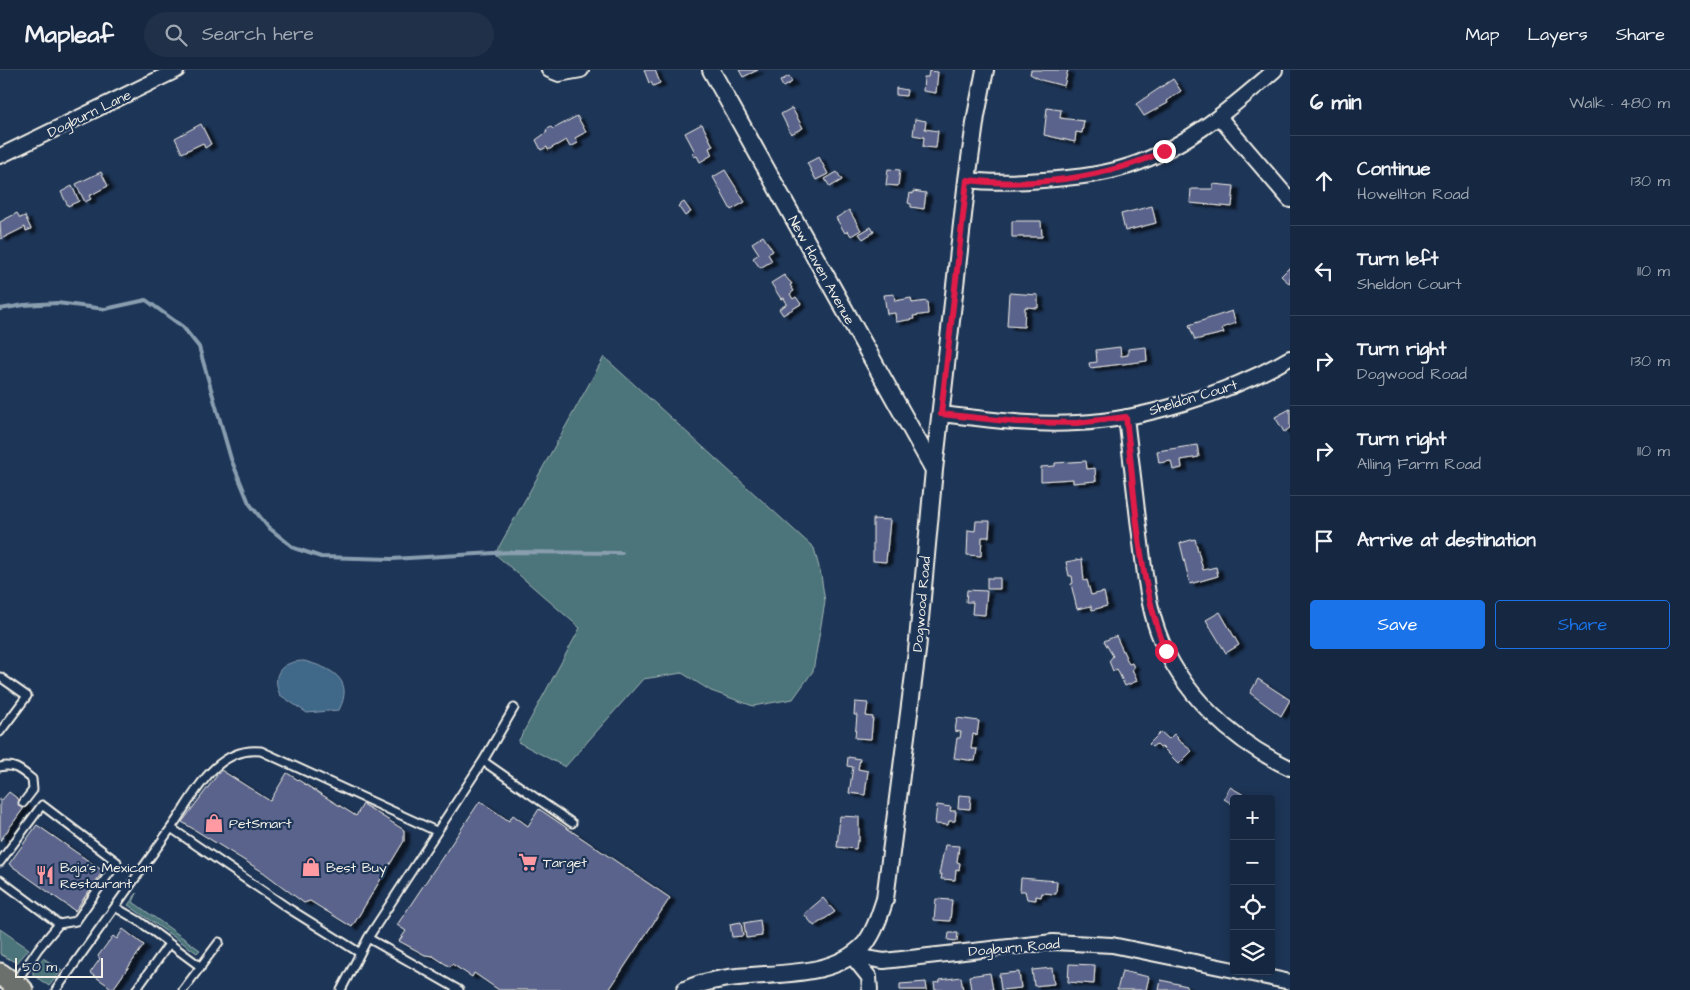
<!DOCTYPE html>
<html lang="en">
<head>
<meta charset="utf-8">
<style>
	:root { --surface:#162841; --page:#1f3048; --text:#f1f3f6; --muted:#9ea6b1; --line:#35445a; --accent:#1a73e8 }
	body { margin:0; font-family:"Architects Daughter",sans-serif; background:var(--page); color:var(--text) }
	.controls { position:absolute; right:15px; bottom:15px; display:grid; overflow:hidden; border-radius:5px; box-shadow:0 2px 12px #0003 }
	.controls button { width:45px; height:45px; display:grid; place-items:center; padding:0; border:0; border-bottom:1px solid var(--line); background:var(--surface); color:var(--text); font:25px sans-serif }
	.scale { position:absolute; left:15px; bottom:12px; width:88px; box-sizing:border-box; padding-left:5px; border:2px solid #f4f1e8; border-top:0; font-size:14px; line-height:18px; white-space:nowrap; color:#f4f1e8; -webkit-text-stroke:4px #1d3557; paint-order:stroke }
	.stop { position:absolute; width:15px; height:15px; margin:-11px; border:4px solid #e11d48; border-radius:50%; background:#fff }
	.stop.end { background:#e11d48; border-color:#fff; box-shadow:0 1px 5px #0008 }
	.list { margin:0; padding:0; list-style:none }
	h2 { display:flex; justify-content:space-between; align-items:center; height:65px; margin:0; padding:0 20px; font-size:21px }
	h2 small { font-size:16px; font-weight:400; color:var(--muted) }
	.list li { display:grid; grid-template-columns:32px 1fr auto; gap:15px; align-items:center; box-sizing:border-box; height:90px; padding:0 20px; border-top:1px solid var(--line) }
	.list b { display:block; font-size:19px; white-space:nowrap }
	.list p { margin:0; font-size:16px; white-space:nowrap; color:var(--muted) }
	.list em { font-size:16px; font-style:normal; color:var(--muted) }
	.actions { display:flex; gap:10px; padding:15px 20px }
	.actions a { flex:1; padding:11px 0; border:1px solid var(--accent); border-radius:5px; text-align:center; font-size:18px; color:var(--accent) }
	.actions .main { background:var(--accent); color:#fff }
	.icon { flex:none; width:28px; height:28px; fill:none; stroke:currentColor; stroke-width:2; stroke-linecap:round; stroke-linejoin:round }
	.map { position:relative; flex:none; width:1290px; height:920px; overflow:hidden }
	header { display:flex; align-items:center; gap:30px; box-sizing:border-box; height:70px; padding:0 25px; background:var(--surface); border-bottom:1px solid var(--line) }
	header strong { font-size:24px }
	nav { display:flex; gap:28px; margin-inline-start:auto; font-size:18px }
	.search { width:350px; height:45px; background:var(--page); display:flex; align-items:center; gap:12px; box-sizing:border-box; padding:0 18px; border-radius:28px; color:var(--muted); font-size:19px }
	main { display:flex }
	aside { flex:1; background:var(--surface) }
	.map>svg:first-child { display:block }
</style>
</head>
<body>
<header>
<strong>Mapleaf</strong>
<div class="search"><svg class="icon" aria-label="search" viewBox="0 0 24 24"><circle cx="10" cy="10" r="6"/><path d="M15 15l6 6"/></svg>Search here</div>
<nav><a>Map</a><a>Layers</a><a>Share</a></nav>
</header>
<main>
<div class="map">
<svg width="1290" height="920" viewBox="0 0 1290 920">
	<defs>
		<filter id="shadow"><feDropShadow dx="5.5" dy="3" stdDeviation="1" flood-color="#0009"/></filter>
	</defs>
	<rect width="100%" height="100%" fill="#1d3557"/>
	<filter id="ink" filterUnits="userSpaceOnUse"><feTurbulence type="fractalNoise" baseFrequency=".02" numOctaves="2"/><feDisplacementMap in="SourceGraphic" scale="10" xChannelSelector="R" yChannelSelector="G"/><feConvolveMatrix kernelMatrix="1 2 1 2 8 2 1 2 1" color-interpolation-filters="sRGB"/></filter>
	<g filter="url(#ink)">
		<path fill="#4c757a" stroke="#a0b3b1" d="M604,287L814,478L821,505L825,532L813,601L793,629L753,636L711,621L682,603L643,609L565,697L518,672L580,558L495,484Z
			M137,823L133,832L200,880L197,883L128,835Z
			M0,859L29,879L17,893L0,884Z
			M43,888L62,900L49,916L33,905V901Z"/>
		<path fill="#416789" stroke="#899eaf" d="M304,591C331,598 355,609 339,640L307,643L280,625C270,603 283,591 304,591Z"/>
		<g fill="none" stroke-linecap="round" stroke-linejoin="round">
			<path stroke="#899eaf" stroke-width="4" d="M0,239L24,235L57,233L105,239L146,230L183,257L199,277L231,389L249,433L268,457L294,478L321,487L392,489L511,482L622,483"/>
		</g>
		<path fill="#5a648b" stroke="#f4f1e8" filter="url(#shadow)" d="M644,0H655L660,13L653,16L651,12L649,13Z
			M739,0H758L743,7Z
			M1031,0H1068L1064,16L1041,10L1030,4Z
			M929,1L938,2L936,23L923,21L924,7H928Z
			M789,6L792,12L783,17L780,11Z
			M1173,9L1181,21L1167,31L1168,33L1144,46L1136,34Z
			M896,18L907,20L906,26L896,25Z
			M792,38L803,58L791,64L781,44Z
			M1047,38L1061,40L1060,48L1084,51L1082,63L1076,62L1075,72L1044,65Z
			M577,46L586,62L575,68L578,73L570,77L566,70L548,80L547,77L541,80L536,70L547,62L546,60L551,57L553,59Z
			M915,49L926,51L925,59L938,61L936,78L923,77L924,67L913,65Z
			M201,54L211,74L205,78L203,73L182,83L175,68Z
			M702,54L713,76L709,78L712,85L700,92L697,86L694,87L692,83L695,82L685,63Z
			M819,87L828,104L816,110L807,93Z
			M888,99L900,100L898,116L886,115Z
			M725,100L745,132L731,140L713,107Z
			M101,102L108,116L89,126L91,129L85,132L76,114Z
			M837,102L842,110L830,117L825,109Z
			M1213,114L1234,116L1232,137L1190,133L1191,119H1213Z
			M72,116L79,131L68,136L61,122Z
			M913,121L926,123L924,139L911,137V134L908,133L910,123L913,124Z
			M684,132L691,142L685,146L678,136Z
			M1152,136L1156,153L1125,161L1121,144Z
			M849,140L861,160L851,166L848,161L845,163L836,148Z
			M17,143L20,148L25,146L31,159L26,161L25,157L1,169L0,152Z
			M1012,151H1041L1042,167H1012Z
			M871,157L874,162L863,169L859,164Z
			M763,166L773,181L768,184L772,191L760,198L753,188L759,184L752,173Z
			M1290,197V214L1281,206Z
			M784,205L792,214L790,215L794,221L790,224L793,229L796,227L801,234L783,245L779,239L787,234L784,228L781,229L771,213Z
			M1009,223L1038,225V238L1025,237L1024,257L1007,256Z
			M894,224L895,231L911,228L912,233L927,231L928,244L913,246L914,249L896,252L895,243L887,244L884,225Z
			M1232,241L1236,253L1222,258L1224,263L1195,270L1189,255Z
			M1120,277L1121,286L1128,285V279L1146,277L1147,291L1090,298L1089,293L1097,292L1096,280Z
			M1290,339V358L1284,362L1275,347Z
			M1197,375L1199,387L1181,390L1182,398L1173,400L1171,391L1159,393L1157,381Z
			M1086,391L1087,399L1095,398L1096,411L1073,413V409L1041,411V397L1055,396V393Z
			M873,449L890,450L886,492L873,491Z
			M976,451H990L989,467H982L981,486L967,485L968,460L975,461Z
			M1195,469L1203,500L1216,497L1218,506L1190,514L1180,473Z
			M1082,489L1084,511L1087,510L1091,525L1104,522L1107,536L1092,540L1091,536L1077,539L1071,514L1073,513L1072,506H1069L1066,492Z
			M987,508H1000V519H987Z
			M967,520L987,521L985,545L972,544L973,532H966Z
			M1220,542L1239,575L1226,583L1206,550Z
			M1116,566L1129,594L1132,593L1134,598L1132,599L1137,611L1125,616L1117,599L1113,601L1109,591L1113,586L1104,571Z
			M1258,609L1290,630L1281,646L1250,623Z
			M855,632L868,633L866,646L873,647L871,669L855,668L857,645H854Z
			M957,648L979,651L977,665L973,664L971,679H977L975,691L954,688L957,668H960L961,662L955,661Z
			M1161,662L1169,669L1174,664L1178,668L1177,669L1192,681L1179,694L1162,677L1160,678L1156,674L1152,677L1149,674Z
			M848,687L860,689L858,699L868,701L865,725L849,723L853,697L847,696Z
			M221,700L270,731L287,703L356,746L363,734L404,760V771L352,857L310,831L304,833L263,802L182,752Z
			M1230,717L1251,729H1234V735L1224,729Z
			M9,722L26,735L0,771V729L2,730Z
			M959,725L971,726L970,739L958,738Z
			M480,731L509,751L513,745L528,756L539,739L670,828L609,920H499L474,903L472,907L452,894L450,897L433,886L425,885L399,871L406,861L397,855Z
			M937,735L951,737L950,741H956L955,751H949L948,755L935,754Z
			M840,746L859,747V771H857L856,779L837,777Z
			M37,755L103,801L75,841L9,794Z
			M945,775L959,776L957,792L960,793L959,800L956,799L955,810L941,809L942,804H939Z
			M1021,808L1057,811L1056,824L1042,823L1041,827L1036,826V830L1027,829L1025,821H1020Z
			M823,828L835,842L814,856L804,844Z
			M936,829L952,830L950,851L934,850Z
			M760,850L762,866L746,868L744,853Z
			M741,852L743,866L732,867L730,854Z
			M123,859L144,875L113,919L90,903L100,889L98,886L113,866L117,869Z
			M949,863H958L957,871L948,870Z
			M1069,894L1095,895L1094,914L1068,912Z
			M1052,898L1054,914L1034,916L1032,900Z
			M1122,901L1149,907L1146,920H1117Z
			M1019,902L1021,918L1001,920L999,904Z
			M990,903L993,920H971L969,906Z
			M961,907L963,920H935L934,913L940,912V910Z
			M1161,910L1187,916L1186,920H1159Z
			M926,912L927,920H900V914Z"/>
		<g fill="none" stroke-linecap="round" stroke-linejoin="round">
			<g stroke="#f4f1e8" stroke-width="11">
				<path id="service" d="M0,607L27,626L0,662
					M483,691L572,753
					M0,697C14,693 22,701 32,709L33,720L23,733
					M171,758C194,726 215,676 261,681L436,761
					M0,792L42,735L117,792L76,851L59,854L38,879L16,912
					M0,810L59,854
					M115,837L139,851L201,897
					M368,868L459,920
					M56,920L171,758L288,838L360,883
					M136,920L169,874
					M183,920L219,872
					M341,920L368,868L483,691L514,638"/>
			</g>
			<g stroke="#f4f1e8" stroke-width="18">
				<path id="minor" d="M549,0L559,4L581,0
					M1219,47L1290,130
					M0,86L177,0
					M967,110C992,113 1018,112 1043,110C1069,108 1094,106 1119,99C1179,83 1229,40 1275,0
					M941,344C986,349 1032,356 1077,353C1144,350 1232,322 1290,288
					M1126,347C1131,387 1135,426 1140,465C1144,496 1147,532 1158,562C1180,623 1232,671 1290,698
					M852,886L884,891L1053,872L1112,875L1234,900
					M852,886L869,907L870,920
					M1238,901L1290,912"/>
			</g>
			<g stroke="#f4f1e8" stroke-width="20">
				<path id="tertiary" d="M711,0L934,400
					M685,920C740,893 822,920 865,874C875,861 880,844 885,829L917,581L934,400L967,110L976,46L985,0"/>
			</g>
			<g stroke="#f4f1e8" stroke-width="25">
				<path id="primary" d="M0,904L22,920"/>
			</g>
			<use href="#service" stroke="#1d3557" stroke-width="7"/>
			<use href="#minor" stroke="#1d3557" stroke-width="14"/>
			<use href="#tertiary" stroke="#1d3557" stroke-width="16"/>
			<use href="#primary" stroke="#6c706d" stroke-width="21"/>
		</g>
	</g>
	<g fill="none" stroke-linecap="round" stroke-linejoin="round" filter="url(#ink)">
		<path stroke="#e11d48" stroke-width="6" d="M1164,81C1107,108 1030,118 967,110L941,344L1016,352L1077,353L1126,347C1135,423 1137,510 1166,581"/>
	</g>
	<defs>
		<g id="shop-bare" transform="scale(1.5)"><path d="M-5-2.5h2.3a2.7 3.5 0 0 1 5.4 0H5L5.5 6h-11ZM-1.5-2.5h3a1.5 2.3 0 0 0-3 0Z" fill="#ff9aa2" stroke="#1d3557" stroke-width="2.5" paint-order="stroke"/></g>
		<g id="supermarket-bare" transform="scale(1.5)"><path d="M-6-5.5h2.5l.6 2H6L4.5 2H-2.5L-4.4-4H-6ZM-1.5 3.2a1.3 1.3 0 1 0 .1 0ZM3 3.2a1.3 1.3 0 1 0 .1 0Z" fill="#ff9aa2" stroke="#1d3557" stroke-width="2.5" paint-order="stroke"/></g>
		<g id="restaurant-bare" transform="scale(1.5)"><path d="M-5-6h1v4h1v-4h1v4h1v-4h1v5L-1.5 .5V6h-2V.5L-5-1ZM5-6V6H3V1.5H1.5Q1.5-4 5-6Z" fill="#ff9aa2" stroke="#1d3557" stroke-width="2.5" paint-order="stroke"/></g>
	</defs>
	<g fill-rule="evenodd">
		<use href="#shop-bare" x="214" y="753"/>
		<use href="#supermarket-bare" x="528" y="792"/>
		<use href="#shop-bare" x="311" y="797"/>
		<use href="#restaurant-bare" x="45" y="805"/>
	</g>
	<g text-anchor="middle" stroke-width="4.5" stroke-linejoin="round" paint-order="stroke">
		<g font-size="14" fill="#f4f1e8" stroke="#1d3557">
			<text transform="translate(89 43) rotate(-26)" y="5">Dogburn Lane</text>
			<text transform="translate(822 200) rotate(61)" y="5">New Haven Avenue</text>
			<text transform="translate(1193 327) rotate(-17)" y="5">Sheldon Court</text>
			<text transform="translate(921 534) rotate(-85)" y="5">Dogwood Road</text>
			<text transform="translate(1014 877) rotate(-5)" y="5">Dogburn Road</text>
		</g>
		<g font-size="14" fill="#f4f1e8" stroke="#1d3557" text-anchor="start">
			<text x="229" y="758">PetSmart</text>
			<text x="543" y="797">Target</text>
			<text x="60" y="802">Baja's Mexican<tspan x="60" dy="16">Restaurant</tspan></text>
			<text x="326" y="802">Best Buy</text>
		</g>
	</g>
</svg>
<div class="controls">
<button>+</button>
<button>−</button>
<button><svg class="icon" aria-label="locate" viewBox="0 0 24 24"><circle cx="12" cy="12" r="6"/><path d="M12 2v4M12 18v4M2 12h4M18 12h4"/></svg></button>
<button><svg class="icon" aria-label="layers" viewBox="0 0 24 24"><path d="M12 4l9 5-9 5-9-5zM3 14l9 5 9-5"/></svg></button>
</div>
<div class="scale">50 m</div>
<div class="stop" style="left:1166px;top:581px"></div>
<div class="stop end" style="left:1164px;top:81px"></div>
</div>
<aside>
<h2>6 min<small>Walk · 480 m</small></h2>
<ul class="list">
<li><svg class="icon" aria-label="ahead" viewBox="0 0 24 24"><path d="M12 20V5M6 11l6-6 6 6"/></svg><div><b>Continue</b><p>Howellton Road</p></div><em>130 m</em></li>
<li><svg class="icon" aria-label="left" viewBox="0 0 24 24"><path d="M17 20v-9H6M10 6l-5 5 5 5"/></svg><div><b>Turn left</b><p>Sheldon Court</p></div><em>110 m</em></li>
<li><svg class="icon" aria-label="right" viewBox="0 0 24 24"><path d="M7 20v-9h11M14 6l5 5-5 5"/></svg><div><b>Turn right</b><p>Dogwood Road</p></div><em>130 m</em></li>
<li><svg class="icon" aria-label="right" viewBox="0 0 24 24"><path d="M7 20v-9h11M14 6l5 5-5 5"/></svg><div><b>Turn right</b><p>Alling Farm Road</p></div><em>110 m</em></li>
<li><svg class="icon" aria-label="arrive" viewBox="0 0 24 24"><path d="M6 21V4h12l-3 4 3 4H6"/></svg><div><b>Arrive at destination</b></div></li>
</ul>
<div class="actions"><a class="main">Save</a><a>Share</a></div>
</aside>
</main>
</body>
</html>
